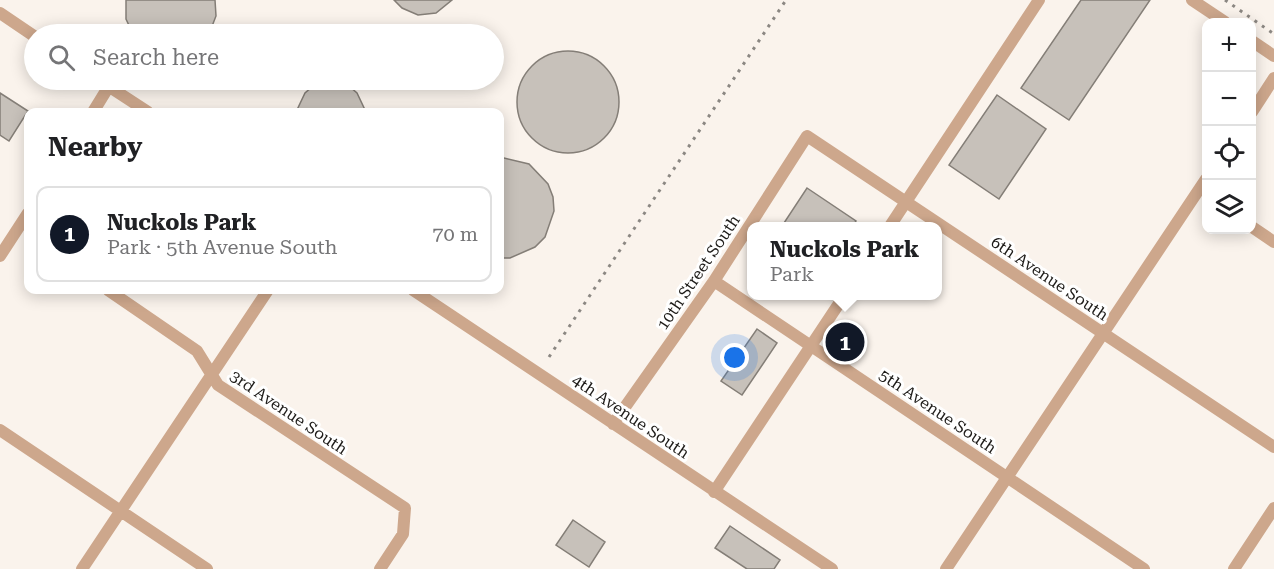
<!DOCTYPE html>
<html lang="en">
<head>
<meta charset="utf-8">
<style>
	:root { --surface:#fff; --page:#f2f2f2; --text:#202124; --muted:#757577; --line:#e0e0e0; --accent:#111827 }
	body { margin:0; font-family:"Roboto Serif",serif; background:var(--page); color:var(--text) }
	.controls { position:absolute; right:18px; top:18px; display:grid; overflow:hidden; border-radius:12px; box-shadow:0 3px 15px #0003 }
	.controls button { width:54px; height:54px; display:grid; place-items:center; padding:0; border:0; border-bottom:2px solid var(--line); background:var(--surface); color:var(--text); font:30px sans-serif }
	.you { position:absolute; left:735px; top:358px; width:21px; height:21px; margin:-15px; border:4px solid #fff; border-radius:50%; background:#1a73e8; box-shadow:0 0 0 9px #1a73e833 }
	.badge { display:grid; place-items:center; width:39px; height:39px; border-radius:50%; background:var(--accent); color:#fff; font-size:20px; font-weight:700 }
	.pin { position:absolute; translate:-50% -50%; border:3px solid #fff; box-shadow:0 2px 6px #0006 }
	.popup { position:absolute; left:747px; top:222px; width:195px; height:78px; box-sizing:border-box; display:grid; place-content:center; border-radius:12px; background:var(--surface); filter:drop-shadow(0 2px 4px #0005); font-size:20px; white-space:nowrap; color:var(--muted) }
	.popup b { font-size:22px; color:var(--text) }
	.popup::after { content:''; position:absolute; left:50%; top:100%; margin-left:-12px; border:12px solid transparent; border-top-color:var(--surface) }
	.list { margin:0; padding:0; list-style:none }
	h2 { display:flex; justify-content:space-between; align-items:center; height:78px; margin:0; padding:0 24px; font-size:26px }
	h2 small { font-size:20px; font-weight:400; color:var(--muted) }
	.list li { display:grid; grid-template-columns:39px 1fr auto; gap:18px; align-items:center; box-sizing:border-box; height:96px; margin:0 12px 12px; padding:0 12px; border:2px solid var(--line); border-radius:12px }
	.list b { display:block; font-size:22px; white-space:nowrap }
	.list p { margin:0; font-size:20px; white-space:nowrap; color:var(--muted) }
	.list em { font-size:20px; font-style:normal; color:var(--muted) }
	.icon { flex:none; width:33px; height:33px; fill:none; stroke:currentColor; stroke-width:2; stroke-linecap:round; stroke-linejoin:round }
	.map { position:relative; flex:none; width:1274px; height:569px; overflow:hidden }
	.search { position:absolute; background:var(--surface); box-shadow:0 3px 15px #0003; left:24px; top:24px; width:480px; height:66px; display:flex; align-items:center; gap:15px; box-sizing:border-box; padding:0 21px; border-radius:33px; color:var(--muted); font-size:22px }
	.panel { position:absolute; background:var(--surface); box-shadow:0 3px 15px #0003; left:24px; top:108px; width:480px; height:186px; border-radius:12px }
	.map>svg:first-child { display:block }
</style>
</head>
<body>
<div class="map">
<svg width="1274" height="569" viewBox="0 0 1274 569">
	<rect width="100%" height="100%" fill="#faf3ec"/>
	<path fill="#c7c1ba" stroke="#847e77" stroke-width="1.5" d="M126,0H215L216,16L209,34H133L126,19Z
		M394,0H452L436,13L418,15L402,8Z
		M1081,0H1150L1069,120L1021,88Z
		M517 102a51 51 0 1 1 102 0a51 51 0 1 1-102 0Z
		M331,81L350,87L357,93L366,112H296L305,93L312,87Z
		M0,93L28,111L9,141L0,135Z
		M997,95L1046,129L999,199L949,165Z
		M500,157L529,164L548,184L553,197L554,211L545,237L535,247L510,258H500Z
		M807,188L856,221L853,226H782Z
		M757,329L777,343L742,395L721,381Z
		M573,520L605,542L589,567L556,545Z
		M730,526L780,560L774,569H747L715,548Z"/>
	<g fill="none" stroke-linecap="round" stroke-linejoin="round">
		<path stroke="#cda78c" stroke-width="12" d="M1192,0L1225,22
			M0,13L34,36
			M1252,41L1274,56
			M99,80L148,112
			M93,112L109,86
			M1252,112L1274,78
			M890,226L1039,0
			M1252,227L1274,242
			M0,256L28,213
			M714,281L1144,569
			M108,290L197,351L218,385L405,508L403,534L380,569
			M413,290L832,569
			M613,424L714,281L807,136L1274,447
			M0,430L207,569
			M714,492L844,296
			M82,569L268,290
			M946,569L1206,179
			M1234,569L1274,508"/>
		<path stroke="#8b8782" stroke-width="3" stroke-dasharray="3 6" stroke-linecap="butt" d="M1225,0L1274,34
			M549,357L786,0"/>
	</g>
	<g text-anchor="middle" stroke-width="6" stroke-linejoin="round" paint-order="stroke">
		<g font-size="16" fill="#1d1b18" stroke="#fff">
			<text transform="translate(698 272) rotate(-56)" y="6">10th Street South</text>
			<text transform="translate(1050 278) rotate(34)" y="6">6th Avenue South</text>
			<text transform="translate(938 411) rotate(34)" y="6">5th Avenue South</text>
			<text transform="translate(289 412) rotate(34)" y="6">3rd Avenue South</text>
			<text transform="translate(631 416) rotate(34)" y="6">4th Avenue South</text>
		</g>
	</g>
</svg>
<div class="controls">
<button>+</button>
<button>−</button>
<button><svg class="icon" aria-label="locate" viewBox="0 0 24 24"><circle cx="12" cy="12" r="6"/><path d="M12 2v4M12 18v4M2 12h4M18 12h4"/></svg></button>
<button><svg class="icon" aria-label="layers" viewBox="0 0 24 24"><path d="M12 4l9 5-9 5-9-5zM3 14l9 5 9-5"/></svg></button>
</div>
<div class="you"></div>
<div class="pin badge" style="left:845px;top:342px">1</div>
<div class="popup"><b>Nuckols Park</b>Park</div>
<div class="search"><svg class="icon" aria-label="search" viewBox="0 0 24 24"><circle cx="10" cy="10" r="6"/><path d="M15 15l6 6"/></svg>Search here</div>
<section class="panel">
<h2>Nearby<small></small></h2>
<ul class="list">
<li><span class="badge">1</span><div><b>Nuckols Park</b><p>Park · 5th Avenue South</p></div><em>70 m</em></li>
</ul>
</section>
</div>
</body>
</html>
